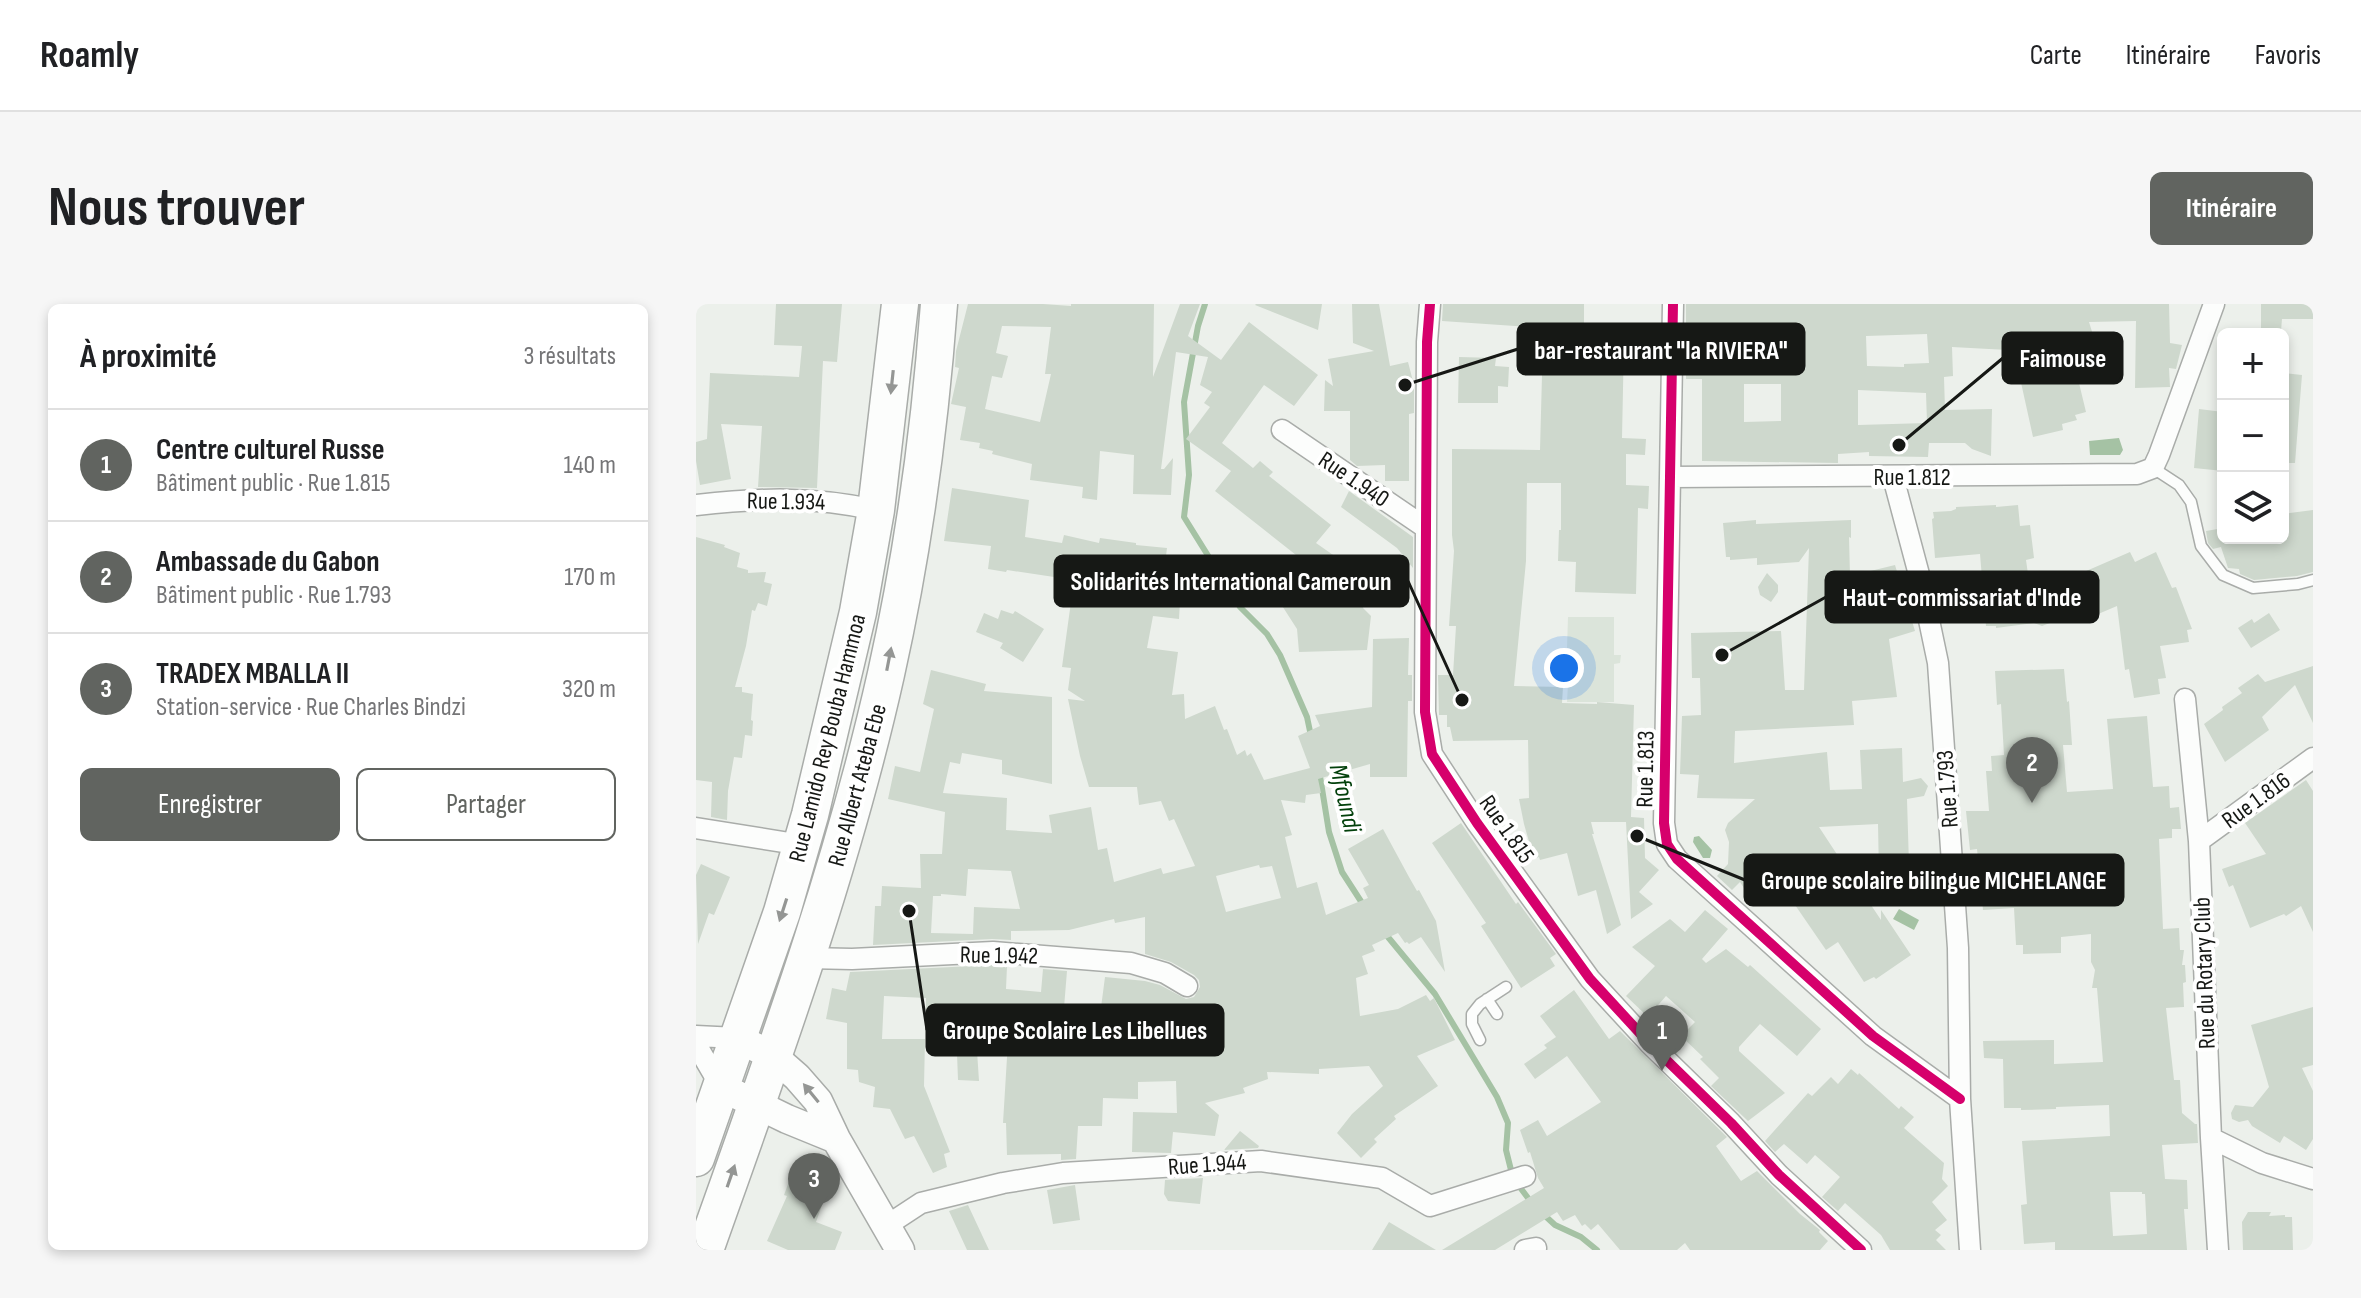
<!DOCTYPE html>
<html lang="fr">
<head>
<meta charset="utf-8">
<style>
	:root { --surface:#fff; --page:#f6f6f6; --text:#202124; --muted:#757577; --line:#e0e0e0; --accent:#616460 }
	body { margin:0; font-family:"Sofia Sans Condensed",sans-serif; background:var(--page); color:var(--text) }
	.controls { position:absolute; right:24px; top:24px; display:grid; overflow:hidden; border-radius:12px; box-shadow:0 4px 12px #0003 }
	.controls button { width:72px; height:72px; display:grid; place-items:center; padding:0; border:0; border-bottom:2px solid var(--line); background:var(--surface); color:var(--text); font:40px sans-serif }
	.you { position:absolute; left:868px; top:364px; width:28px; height:28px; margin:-20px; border:6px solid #fff; border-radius:50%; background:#1a73e8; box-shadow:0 0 0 12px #1a73e833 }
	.badge { display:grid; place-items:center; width:52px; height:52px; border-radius:50%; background:var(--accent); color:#fff; font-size:26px; font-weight:700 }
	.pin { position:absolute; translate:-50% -66px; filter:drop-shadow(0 2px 4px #0008) }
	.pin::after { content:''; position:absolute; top:42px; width:28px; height:24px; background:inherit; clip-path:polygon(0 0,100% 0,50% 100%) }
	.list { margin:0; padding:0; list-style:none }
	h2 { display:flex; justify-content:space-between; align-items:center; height:104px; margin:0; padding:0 32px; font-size:34px }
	h2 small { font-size:26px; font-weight:400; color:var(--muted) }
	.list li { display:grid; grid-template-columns:52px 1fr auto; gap:24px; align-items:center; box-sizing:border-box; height:112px; padding:0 32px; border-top:2px solid var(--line) }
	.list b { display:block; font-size:30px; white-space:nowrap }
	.list p { margin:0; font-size:26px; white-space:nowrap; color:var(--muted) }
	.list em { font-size:26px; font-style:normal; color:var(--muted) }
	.actions { display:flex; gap:16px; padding:24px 32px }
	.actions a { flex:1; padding:18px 0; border:2px solid var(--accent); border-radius:12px; text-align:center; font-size:28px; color:var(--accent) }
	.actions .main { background:var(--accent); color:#fff }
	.icon { flex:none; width:44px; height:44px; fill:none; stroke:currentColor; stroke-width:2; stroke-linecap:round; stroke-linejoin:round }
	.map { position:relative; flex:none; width:1617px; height:946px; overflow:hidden; border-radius:12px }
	header { display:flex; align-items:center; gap:48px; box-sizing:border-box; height:112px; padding:0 40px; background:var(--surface); border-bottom:2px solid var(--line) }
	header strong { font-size:38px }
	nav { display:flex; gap:44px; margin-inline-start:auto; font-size:28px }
	.intro { display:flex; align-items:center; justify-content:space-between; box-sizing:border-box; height:192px; padding:0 48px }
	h1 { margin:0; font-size:56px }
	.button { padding:20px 36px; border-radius:12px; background:var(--accent); color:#fff; font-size:28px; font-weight:700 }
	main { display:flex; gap:48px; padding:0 48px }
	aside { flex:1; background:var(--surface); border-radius:12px; box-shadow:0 4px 12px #0003 }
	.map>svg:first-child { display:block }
</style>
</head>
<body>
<header>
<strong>Roamly</strong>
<nav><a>Carte</a><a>Itinéraire</a><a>Favoris</a></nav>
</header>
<div class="intro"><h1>Nous trouver</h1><a class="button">Itinéraire</a></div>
<main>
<aside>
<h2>À proximité<small>3 résultats</small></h2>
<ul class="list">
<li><span class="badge">1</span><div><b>Centre culturel Russe</b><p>Bâtiment public · Rue 1.815</p></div><em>140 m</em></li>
<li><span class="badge">2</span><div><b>Ambassade du Gabon</b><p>Bâtiment public · Rue 1.793</p></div><em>170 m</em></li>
<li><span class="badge">3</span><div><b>TRADEX MBALLA II</b><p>Station-service · Rue Charles Bindzi</p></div><em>320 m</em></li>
</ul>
<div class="actions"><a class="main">Enregistrer</a><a>Partager</a></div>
</aside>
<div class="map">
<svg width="1617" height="946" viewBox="0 0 1617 946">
	<rect width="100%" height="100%" fill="#ecf0eb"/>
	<path fill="#dbe4da" d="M872,313H918V351H925L924,359L918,360V398H871L874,344H871Z"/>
	<path fill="#a5c2a4" d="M1423,134L1427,146L1424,151H1394L1393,137Z
		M1003,532L1016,546L1014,554H1007L997,538L998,533Z
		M1203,605L1223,616L1218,626L1197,615Z"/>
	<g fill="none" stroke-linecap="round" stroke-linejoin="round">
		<path stroke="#a5c2a4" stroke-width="6" d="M509,0L502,22L488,98L493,171L488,213L544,303L571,330L584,351L611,413L615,432
			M623,466L633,528L646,568L668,602
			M687,627L739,690L801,793L812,819L810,846L817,874L835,898
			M846,909L859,921L885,933L901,946"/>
	</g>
	<path fill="#ced8cd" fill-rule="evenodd" d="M80,0H146L141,58L127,57L121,184L62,183L66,122L25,120L35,175L4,181L0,157V138L11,135L14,69L103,73L106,42L78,41Z
		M272,0H347L375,2V0H458L457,73L484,0H504L492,32L525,56L553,18L622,71L598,102L568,81L526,139L557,164L564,157L577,168L573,172L635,221L620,239L660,267L657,275L665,281L668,292L667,304L675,312L671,346L603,348L601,325L574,283L600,251L519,187L535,167L490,135L514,103L508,99L516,88L504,81L512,53L480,48L465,165H468L477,154L475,191L437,190L438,151L404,147L401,196L386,194L387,183L334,176L336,160L296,150L297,147L283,144L284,139L264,136L270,103L255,100L263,64L259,63L260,47ZM306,22L355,23L349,70H355L344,118L289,105L296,72L306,74L312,52L300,49Z
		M560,0H626L622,26L559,1Z
		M656,0H683L694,62L712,58L718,81V109L713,110V177H689V161L661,162L654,156V107H628L629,76L637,82L632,55L678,47L657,39Z
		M747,0H888V36H928L926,134L950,135L949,151L930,150V181L953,182L952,205L942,204L940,290L879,288L880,258L862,257L863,226H865V179H831L830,257L818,382L867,383L866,399L901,400V398L938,401L935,513L948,514L949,554L963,566L943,588L957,600L935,615L930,518H895L898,530H896L925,621L911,630L900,586L882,592L871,549L844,556L843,553L838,555L828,520L823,495L833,494L832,436L757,437L754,423H751V411H743L742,371H757L760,322H753L758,247L756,231V145L844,146L846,71L845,51H831L832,23L746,17Z
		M990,0H1473L1474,39L1486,41L1480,65L1473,64L1474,83L1439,84L1440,17L1393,18L1398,34V51L1411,49L1414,75L1383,79L1390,108L1379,111L1381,116L1366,120L1367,126L1337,133L1324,74H1328L1330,47L1256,43L1257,72L1248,73L1249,106L1296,105L1295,152L1276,145L1269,139H1233L1232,153L1173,152V148L1142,150V159L1006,157V75H990ZM1231,30L1233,59L1208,60V63L1171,62L1170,32ZM1048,80H1085V117L1048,118ZM1162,86L1230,89L1231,119L1162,121Z
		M1565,0H1617V15H1586L1585,27H1565Z
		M763,53L800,54L799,62L813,63L812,83L802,82V99H762Z
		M1587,69L1606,71L1599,159H1587Z
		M1503,105L1527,108V167L1498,164Z
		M256,184L333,196L329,233L366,239L368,231L403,239L404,234L440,239V241L471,244L469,260L486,261L483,315L457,312L451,344L482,348L476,391L488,390L489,415L519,402L528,426L531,425L541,451L549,446L551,452L555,449L568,476L614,464L602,432L624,422L619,411L676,403L677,335L713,334L712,371H716V397H712L711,473H674V460L622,475L625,489L610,491L609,499L585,496L596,531L589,533L601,584L621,578L630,611L672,594L667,584L673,581L652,545L687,525L713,573L721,587L723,586L740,617L749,668L725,633L713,640L711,638L709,639L702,629L676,641L679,647L666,652L672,670L660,674L664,712L702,705L730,691L734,697L738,694L759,736L721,752L742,782L698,812L700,815L678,835L681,838L665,854L641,829L656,810L687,782L673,762L623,765V770L571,768L572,775L547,784L549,789L509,799L523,811L519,832L477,828L475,849L436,848L437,808L481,809L480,777L442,778V795L407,794L406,822H382L380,855L365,856V850L311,851L310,819H307L312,737L280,732L283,777L262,776L260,723H230V694L188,692L186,735H229L228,782L254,848L248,850L251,863L237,869L218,832L209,835L194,805L177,803L179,783L163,778L162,766L151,765V719L130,715L136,684L150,687L154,668L297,661L311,662L310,685L345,688L347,665L371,667L367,716L403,719L409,673L449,677L464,681L490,695L498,693L504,683L503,676L498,671L475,658L449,650V613L419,619L418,615L373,626L315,627V636L296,635L177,641L179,602H185L186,582L225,584L224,550H246L249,508L192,495L199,462L224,468L238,405L227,400L235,366L290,380L288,387L356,393V480L306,470V456L266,449L264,460L254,458L247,489L311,494L310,526L356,529L353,511L395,503L402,546L411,544L418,578L465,564L467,570L499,562L478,515L473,517L465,497L443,501L441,483H393L384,452L372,395L389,397L372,386L375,364L366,363L378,276L311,266L310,268L292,265L295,242L248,237ZM563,561L564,564L576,562L585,594L530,608L520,572ZM272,565L315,567L324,605L278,603L277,630L235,629L237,592H245V590L270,592Z
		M653,187L717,233V264L701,244L645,203Z
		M1300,201V203L1322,201L1324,222L1334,221L1338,254L1330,256L1335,291L1434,248L1439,258L1460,248L1476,284L1480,283L1496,325L1491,326L1493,338L1464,342L1470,374L1462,375L1464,390L1438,394L1433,365L1429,366L1421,302L1381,319L1377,310L1346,322L1338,319L1300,324V322H1290L1284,250L1239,254L1236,215L1238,214L1237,208L1255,207L1260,205V203Z
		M1617,206V268L1601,272L1558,276L1544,270L1543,265L1532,264L1525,243L1517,245L1512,239L1510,227L1527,224V234H1587V210Z
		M1060,216V220L1155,216V234L1153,233L1154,272L1199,261L1219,327L1193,335L1201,393L1156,397L1158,421L1039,427L1038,459L1131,448L1134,486L1166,485L1164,446L1206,444L1207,478L1225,474L1232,482L1228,492L1211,495L1213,561H1207V570L1183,571L1182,520L1123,523L1148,561L1142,565L1161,593L1169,592L1185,616V606L1215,651L1180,675L1178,673L1168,678L1142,638L1130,646L1097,598L1112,588L1091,559L1057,598L1044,578L1036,586L1021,572L1032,560L1033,538L1029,526L1032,519L1059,495L1001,494L1003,471L984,470L986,412L1005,411L1004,374H996L995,329L1085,327L1089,386H1108L1113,244L1103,258L1061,261V254L1034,256V253H1030L1027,219Z
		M0,233L29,241L28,243L44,249L41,263L52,266V269L70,268L68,278L76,280L71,302L62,299L59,307L56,306L50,342L39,383H46V388L57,390L55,416L57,417L56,432L49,431L46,454L38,453L32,487L31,516L15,513L16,478L0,476Z
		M1071,269L1082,281V288L1075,298L1064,291L1062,283Z
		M305,306L317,310L319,307L348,325L327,358L304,344L307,339L280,328L288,309L302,315Z
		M1573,309L1584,326L1555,344L1542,324L1556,315L1558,319Z
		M1617,362V419L1599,381L1566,413L1573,426L1529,458L1508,420L1527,406L1526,403L1546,389L1542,384L1562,370L1569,378Z
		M1368,365L1371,398L1373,397L1376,441H1367L1371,488L1417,485L1411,415L1451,412L1457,483L1473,482L1474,504L1483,503L1485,525H1476V534L1463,535L1467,625L1483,624L1484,646H1488L1486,661H1489L1490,678L1487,679L1488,703L1470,704L1478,776H1484L1486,809L1499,820H1501L1502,839L1466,841L1469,875L1491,876L1492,905H1488L1491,946H1359V938L1328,940L1325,901L1331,900L1326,837L1414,832L1413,801L1360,803V805L1325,806V804H1308L1307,755L1288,754L1287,737L1358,736V760L1407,758L1401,684H1396L1399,666L1395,658V630L1365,633V649L1327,650V641H1320L1318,604L1287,606L1281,545L1274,546L1270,507H1293L1290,467H1296L1295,452L1308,451L1305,400L1301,401L1299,367ZM1414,888H1446V890H1449L1451,930L1417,932Z
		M1610,476L1617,487V628L1605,602L1590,612L1588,610L1554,624L1537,581L1533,583L1526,565L1570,550L1549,519Z
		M765,519L820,600L822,598L860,650L854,654L859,662L825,684L785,622L790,619L736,539Z
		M5,560L34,573L18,611L13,609L2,640L0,571Z
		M1009,606L1032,625L1006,655L1010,659L1030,645L1052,663L1054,661L1125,725L1101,752L1064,720L1043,743V747L1089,789L1052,817L1015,782L1023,774L1004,755L1007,753L985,732L999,718L970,692L957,707L955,706L950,711L930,692L959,662L936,643L974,615L989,628Z
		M878,686L913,735L924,727L1031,833L1020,842L1045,877L1061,867L1104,910L1124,926L1123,928L1132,937L1124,946H994L989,939L981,946H924L902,920L895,926L889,920L886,922L879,911L867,917L861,908L799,946H746L848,884L842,874L834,848L832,849L824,826L842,816L851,832L905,798L871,752L839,775L828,760L851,744L848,741L860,733L844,712Z
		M1617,703V761L1606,764L1617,787V835L1610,846L1588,832L1584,839L1556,822L1552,816L1543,818L1536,815L1535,809L1539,801L1557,803L1573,783L1555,721Z
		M1155,765L1162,771L1163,769L1203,805L1205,802L1218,813L1208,824L1248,859L1246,875L1252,882L1236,898L1251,916L1239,926L1245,931L1240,936L1250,946H1194L1185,931L1149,899L1142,907L1126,893L1144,873L1119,851L1111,860L1088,840L1079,848L1069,837L1112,789L1116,792L1135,773L1142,780Z
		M544,827L563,842L562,844L528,846Z
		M95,872L132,884L120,918L146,928L139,946H92L71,937L91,892L88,891Z
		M507,874L504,900L472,897L468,890L469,876Z
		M379,881L384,916L357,920L351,886Z
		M272,901L293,946H271L253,907Z
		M1552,908H1575L1573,912L1589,911V913H1596L1597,946H1547L1546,918Z
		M693,918L740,946H676Z"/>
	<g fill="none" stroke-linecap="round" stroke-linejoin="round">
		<g stroke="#a9aca9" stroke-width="13">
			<path id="lane" d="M1457,164L1483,181L1495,198L1505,242L1527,271L1557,284L1602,280L1617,276
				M791,695L801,710
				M784,736L776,720V710L784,700L810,683"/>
		</g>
		<g stroke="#a9aca9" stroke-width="23">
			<path id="street" d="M734,0L731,38L729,408L736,450L781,519L894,675L953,739L1035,819L1083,871L1165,946
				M977,0L968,519L971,540L981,555L1177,732L1264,795
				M586,126L730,224
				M975,173L1441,170L1457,164L1463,151L1518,0
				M1197,173L1225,278L1242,359L1262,644L1264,795L1274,946
				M0,201C64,194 116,192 180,206
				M1489,395L1503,537L1515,834L1566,859L1617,875
				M0,524L106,541
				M1503,537L1617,454
				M110,654L156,655L297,648L435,659L469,669L491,682
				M0,732L41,734
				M0,740L25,783
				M1515,834L1522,946
				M190,922L225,899L307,879L367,869L565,857L686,874L734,902L829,872
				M829,946L840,944"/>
		</g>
		<g stroke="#a9aca9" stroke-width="31">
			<path id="secondary" d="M41,734L77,752L101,773L122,797L140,835L204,946
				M25,783L91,815L140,835"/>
		</g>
		<g stroke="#a9aca9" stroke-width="39">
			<path id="highway" d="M0,854L86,608L114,511L162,308L180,206L204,0
				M9,946C76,757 146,567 190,370C217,249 234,124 243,0"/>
		</g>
		<use href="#lane" stroke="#fcfdfc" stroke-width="10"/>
		<use href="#street" stroke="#fcfdfc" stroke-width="20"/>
		<use href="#secondary" stroke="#fcfdfc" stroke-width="28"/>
		<use href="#highway" stroke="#fcfdfc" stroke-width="36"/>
		<g stroke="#fff" stroke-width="15">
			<path id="cycleway" d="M734,0L731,38L729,408L736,450L781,519L894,675L953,739L1035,819L1083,871L1165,946
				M977,0L968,519L971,540L981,555L1177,732L1264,795"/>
		</g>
		<use href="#cycleway" stroke="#d6006c" stroke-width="10"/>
	</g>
	<defs><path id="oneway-solid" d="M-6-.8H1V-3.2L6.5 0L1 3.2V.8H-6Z" transform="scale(2)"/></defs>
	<g fill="#949694">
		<use href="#oneway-solid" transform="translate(196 78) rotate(96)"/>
		<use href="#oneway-solid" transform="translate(193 355) rotate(-79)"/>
		<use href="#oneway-solid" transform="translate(87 606) rotate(108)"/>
		<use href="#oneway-solid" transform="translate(115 789) rotate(-129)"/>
		<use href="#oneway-solid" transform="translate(35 872) rotate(-71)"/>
	</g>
	<g text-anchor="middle" stroke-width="8" stroke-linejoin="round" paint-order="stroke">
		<g font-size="24" fill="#161815" stroke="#fff">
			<text x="1216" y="181">Rue 1.812</text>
			<text transform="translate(658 175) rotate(34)" y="8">Rue 1.940</text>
			<text transform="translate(90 197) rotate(1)" y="8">Rue 1.934</text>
			<text transform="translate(131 434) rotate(-76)" y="8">Rue Lamido Rey Bouba Hammoa</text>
			<text transform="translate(949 465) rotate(-89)" y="8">Rue 1.813</text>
			<text transform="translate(161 481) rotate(-75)" y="8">Rue Albert Ateba Ebe</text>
			<text transform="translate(1251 485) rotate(-94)" y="8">Rue 1.793</text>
			<text transform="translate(1560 496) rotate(-36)" y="8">Rue 1.816</text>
			<text transform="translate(811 525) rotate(55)" y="8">Rue 1.815</text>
			<text transform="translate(303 651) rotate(1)" y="8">Rue 1.942</text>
			<text transform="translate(1508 669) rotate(-92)" y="8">Rue du Rotary Club</text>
			<text transform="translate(511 860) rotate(-4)" y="8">Rue 1.944</text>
		</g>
		<g font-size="26" font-style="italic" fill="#03410c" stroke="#fff">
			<text transform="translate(650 494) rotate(77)" y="9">Mfoundi</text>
		</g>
	</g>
	<path fill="none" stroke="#161815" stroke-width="3" d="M709 81L822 45M1203 141L1307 54M766 396L712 277M1026 351L1130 293M941 532L1049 576M213 607L231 726"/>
	<g fill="#161815" stroke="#fff" stroke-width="3">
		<circle cx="709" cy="81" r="8"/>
		<circle cx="1203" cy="141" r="8"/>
		<circle cx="766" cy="396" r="8"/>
		<circle cx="1026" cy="351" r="8"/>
		<circle cx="941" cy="532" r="8"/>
		<circle cx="213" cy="607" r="8"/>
	</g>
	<g fill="#161815" stroke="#161815" stroke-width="3">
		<rect x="822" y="20" width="286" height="50" rx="8"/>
		<rect x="1307" y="29" width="119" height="50" rx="8"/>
		<rect x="359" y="252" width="353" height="50" rx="8"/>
		<rect x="1130" y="268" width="272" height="50" rx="8"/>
		<rect x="1049" y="551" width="378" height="50" rx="8"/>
		<rect x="231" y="701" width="296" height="50" rx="8"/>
	</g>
	<g font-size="26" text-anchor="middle" font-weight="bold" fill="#fff">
		<text x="965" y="55">bar-restaurant "la RIVIERA"</text>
		<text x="1367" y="63">Faimouse</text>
		<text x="535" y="286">Solidarités International Cameroun</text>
		<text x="1266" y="302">Haut-commissariat d'Inde</text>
		<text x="1238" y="585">Groupe scolaire bilingue MICHELANGE</text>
		<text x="379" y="735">Groupe Scolaire Les Libellues</text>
	</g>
</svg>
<div class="controls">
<button>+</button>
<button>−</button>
<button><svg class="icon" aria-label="layers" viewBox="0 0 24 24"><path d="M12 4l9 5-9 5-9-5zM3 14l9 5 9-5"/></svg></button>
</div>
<div class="you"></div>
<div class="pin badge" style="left:966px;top:767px">1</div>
<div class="pin badge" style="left:1336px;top:499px">2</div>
<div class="pin badge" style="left:118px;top:915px">3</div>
</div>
</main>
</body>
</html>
